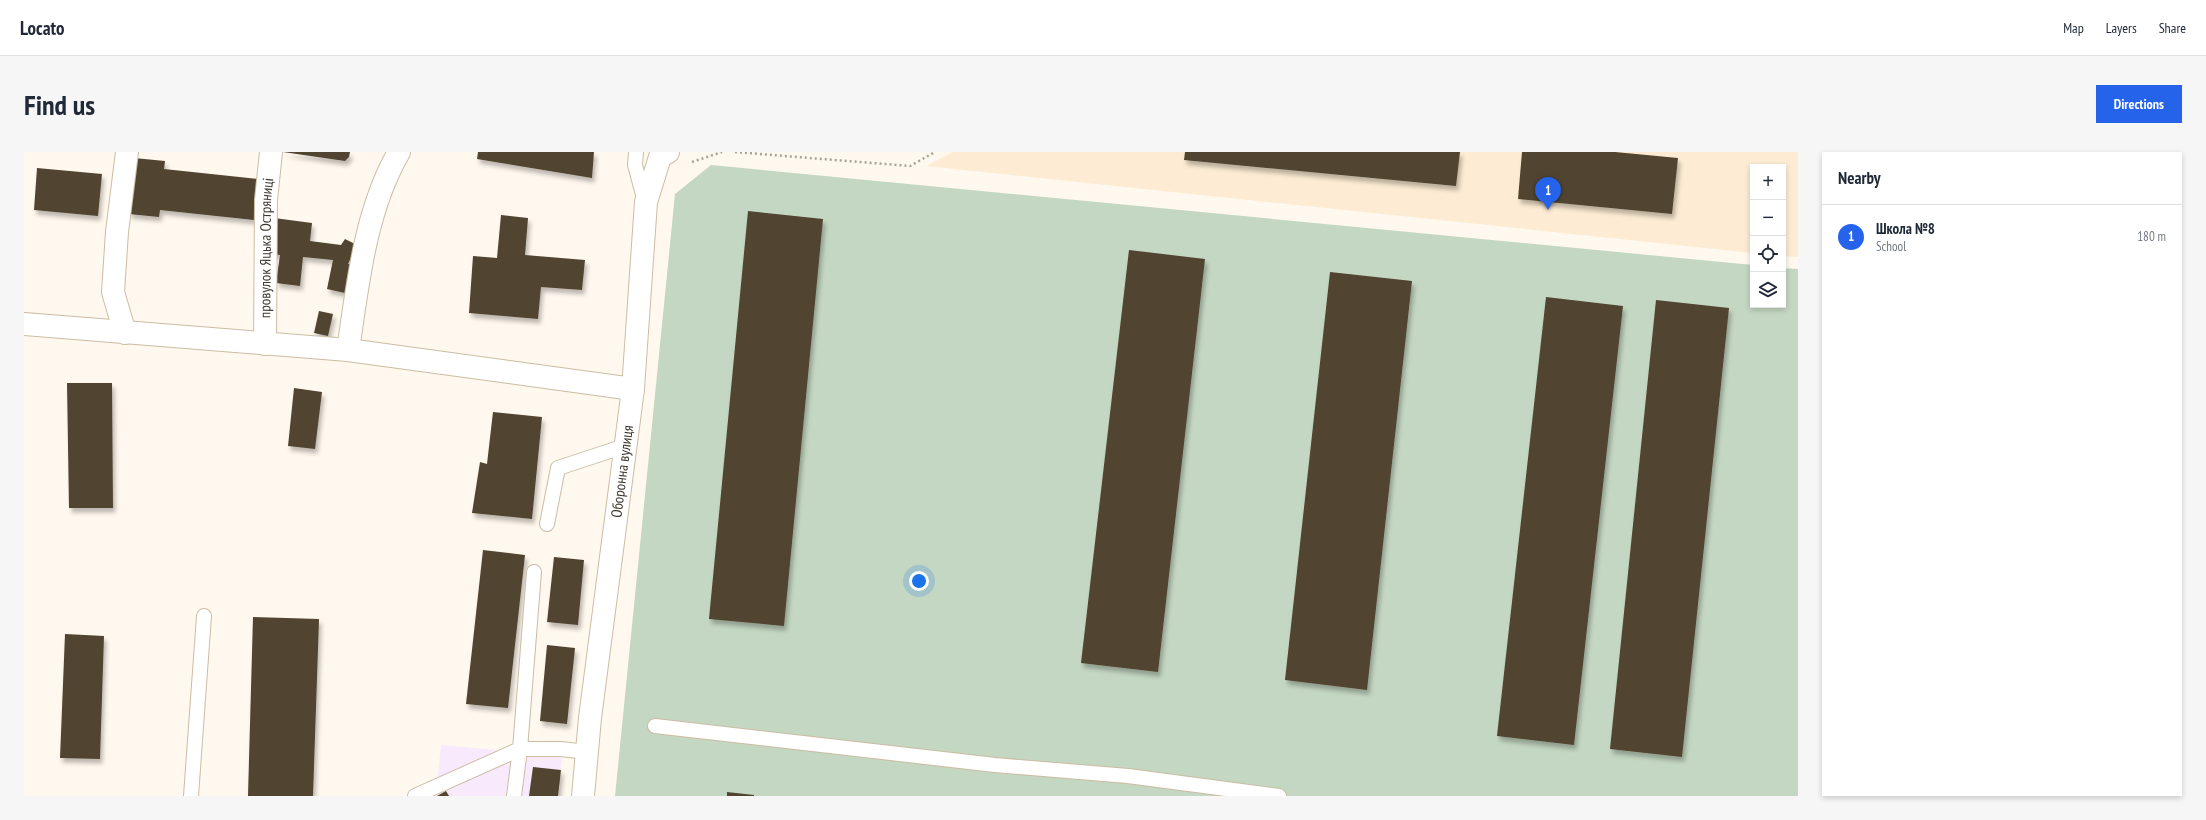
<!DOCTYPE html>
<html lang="en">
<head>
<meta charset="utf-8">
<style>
	:root { --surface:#fff; --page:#f6f6f7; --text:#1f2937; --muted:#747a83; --line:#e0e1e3; --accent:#2563eb }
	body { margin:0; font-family:"PT Sans Narrow",sans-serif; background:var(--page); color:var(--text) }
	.controls { position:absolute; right:12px; top:12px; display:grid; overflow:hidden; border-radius:0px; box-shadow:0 2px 6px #0003 }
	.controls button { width:36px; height:36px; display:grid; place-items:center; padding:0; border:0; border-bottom:1px solid var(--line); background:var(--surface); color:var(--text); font:20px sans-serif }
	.you { position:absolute; left:895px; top:429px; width:14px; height:14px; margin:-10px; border:3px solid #fff; border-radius:50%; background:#1a73e8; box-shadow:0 0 0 6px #1a73e833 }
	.badge { display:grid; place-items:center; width:26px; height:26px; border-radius:50%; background:var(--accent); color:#fff; font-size:13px; font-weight:700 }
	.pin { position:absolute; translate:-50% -33px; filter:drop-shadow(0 1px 2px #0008) }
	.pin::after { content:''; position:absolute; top:21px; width:14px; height:12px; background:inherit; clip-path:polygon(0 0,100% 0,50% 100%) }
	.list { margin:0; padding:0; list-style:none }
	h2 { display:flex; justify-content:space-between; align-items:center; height:52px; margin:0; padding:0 16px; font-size:17px }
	h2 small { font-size:13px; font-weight:400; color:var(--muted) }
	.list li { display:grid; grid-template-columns:26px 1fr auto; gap:12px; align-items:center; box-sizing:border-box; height:64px; padding:0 16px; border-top:1px solid var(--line) }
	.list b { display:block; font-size:15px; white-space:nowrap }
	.list p { margin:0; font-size:13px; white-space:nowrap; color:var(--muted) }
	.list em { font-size:13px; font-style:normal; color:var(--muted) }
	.icon { flex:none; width:22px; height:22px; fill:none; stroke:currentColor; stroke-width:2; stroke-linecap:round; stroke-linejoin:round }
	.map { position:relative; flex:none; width:1774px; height:644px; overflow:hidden; border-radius:0px }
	header { display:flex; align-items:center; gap:24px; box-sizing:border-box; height:56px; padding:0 20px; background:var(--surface); border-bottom:1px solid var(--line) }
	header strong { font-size:19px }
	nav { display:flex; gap:22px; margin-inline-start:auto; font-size:14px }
	.intro { display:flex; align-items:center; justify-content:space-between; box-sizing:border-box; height:96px; padding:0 24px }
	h1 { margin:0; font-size:28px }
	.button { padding:10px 18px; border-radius:0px; background:var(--accent); color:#fff; font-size:14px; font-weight:700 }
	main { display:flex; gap:24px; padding:0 24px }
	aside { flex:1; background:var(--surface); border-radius:0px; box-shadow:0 2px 6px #0003 }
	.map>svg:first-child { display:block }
</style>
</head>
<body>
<header>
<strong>Locato</strong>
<nav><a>Map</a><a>Layers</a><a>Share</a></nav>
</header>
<div class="intro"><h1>Find us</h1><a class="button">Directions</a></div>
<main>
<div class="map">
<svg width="1774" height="644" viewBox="0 0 1774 644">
	<defs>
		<filter id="shadow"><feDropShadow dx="2.5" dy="4.5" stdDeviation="2" flood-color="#0004"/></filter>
	</defs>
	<rect width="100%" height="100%" fill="#fff8ee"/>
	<path fill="#f9e9fc" d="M417,593L538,604L534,644H404L412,640Z"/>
	<path fill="#fdecd3" d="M929,0H1774V105L1759,104V15H1729V101L902,14Z"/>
	<path fill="#c4d7c2" d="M687,13L1729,113V153H1759V116L1774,117V644H591L651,42Z"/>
	<path fill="#514430" filter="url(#shadow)" d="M259,0H326L325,5L321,9Z
		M454,0H570L568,26L453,7Z
		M1161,0H1436L1432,34L1160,8Z
		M1498,0H1591L1654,6L1648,62L1494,47Z
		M110,6L141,9L140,17L234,27L230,68L136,58L135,65L105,62Z
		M13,16L78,22L74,64L10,58Z
		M724,59L799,67L760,474L685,467Z
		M477,63L504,66L501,103L561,108L558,138L517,135L514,167L445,161L449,104L473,106Z
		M250,66L288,71L286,89L317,93L321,87L333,93L324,112H327L321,141L303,137L309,108L279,105L276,134L252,131L256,103L246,102Z
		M1105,98L1181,107L1134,520L1057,511Z
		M1306,120L1388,129L1343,538L1261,528Z
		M1522,145L1599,154L1550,593L1473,584Z
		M1632,148L1705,156L1658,605L1586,597Z
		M295,159L309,162L304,184L290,181Z
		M43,231H88L89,356H45Z
		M270,236L298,240L291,297L264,294Z
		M469,260L518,265L508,367L448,361L456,310L463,312Z
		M459,398L501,403L484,556L442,552Z
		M530,405L560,408L554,473L523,470Z
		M229,465L295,467L289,644H224Z
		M41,482L80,484L76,607L36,606Z
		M523,493L551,496L543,572L516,569Z
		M509,615L537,618L534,644H505Z
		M422,639L425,644H413Z
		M703,640L730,643V644H703Z"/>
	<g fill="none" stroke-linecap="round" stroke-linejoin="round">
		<g stroke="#cbbca4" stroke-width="16">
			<path id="service" d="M612,0L611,13L621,50
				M523,372L534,316L604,293
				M631,574L971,613L1104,624L1255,644
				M167,644L180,464
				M391,644L496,597H537L563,600
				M490,644L496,597L510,420"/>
		</g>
		<g stroke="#cbbca4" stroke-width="24">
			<g id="minor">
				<path d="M0,172L324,198L609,237"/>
				<path d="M101,181L89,140L93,80L103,0"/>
				<path id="s1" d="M241,192L242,48L247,0"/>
				<path d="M324,198C334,131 341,59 375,0"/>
			</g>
		</g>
		<g stroke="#cbbca4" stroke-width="24">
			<g id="tertiary">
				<path id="s2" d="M559,644L566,566L609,237L622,50L636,5L644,0"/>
			</g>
		</g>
		<path stroke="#a9a298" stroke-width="2.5" stroke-dasharray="2 3" stroke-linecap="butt" d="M711,0L886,14L911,0
			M668,10L698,0"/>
		<use href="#service" stroke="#fff" stroke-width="14"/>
		<use href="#minor" stroke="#fff" stroke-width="22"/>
		<use href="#tertiary" stroke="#fff" stroke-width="22"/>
	</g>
	<g text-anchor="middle" stroke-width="4" stroke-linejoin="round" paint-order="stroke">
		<g font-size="15" fill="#3e382f" stroke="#fff">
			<text dy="5" stroke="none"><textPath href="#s1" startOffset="96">провулок Яцька Остряниці</textPath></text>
			<text dy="5" stroke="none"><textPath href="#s2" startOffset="327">Оборонна вулиця</textPath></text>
		</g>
	</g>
</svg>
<div class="controls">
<button>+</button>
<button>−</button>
<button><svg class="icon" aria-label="locate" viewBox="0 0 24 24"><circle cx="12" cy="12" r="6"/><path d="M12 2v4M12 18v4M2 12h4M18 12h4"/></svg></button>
<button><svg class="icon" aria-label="layers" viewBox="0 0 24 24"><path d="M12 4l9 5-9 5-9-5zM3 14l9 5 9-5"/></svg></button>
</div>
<div class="you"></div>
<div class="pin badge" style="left:1524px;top:58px">1</div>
</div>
<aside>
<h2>Nearby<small></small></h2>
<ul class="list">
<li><span class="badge">1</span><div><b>Школа №8</b><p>School</p></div><em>180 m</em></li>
</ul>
</aside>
</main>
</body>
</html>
